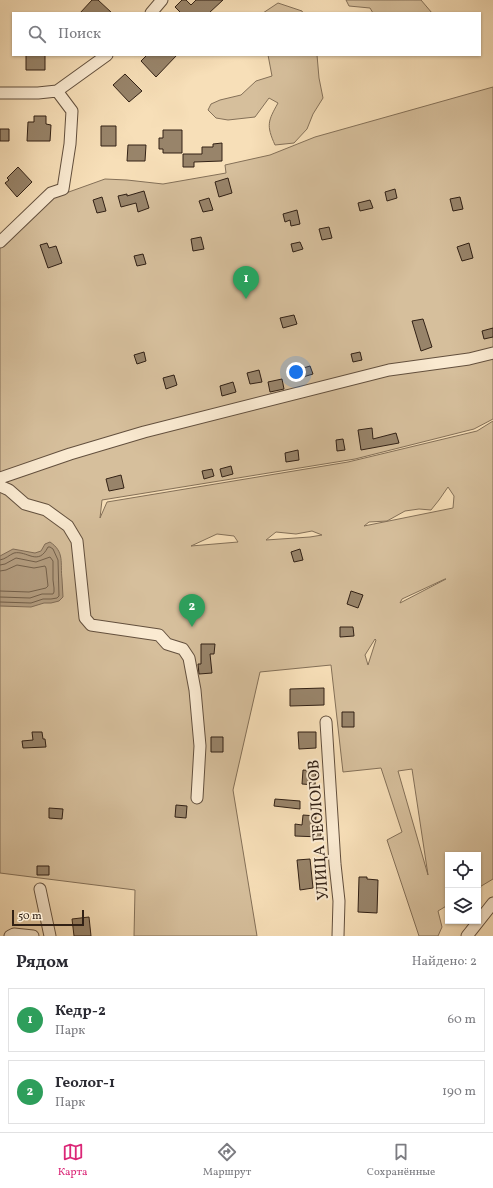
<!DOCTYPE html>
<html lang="ru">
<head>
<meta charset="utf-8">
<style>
	:root { --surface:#fff; --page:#f2f2f3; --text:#2b2b33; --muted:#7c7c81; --line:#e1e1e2; --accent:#db2777 }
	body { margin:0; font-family:Vollkorn,serif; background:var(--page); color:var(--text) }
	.controls { position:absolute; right:12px; bottom:12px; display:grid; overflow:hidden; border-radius:0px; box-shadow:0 1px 3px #0004 }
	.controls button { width:36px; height:36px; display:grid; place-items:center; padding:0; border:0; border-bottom:1px solid var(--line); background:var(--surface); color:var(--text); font:20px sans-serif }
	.scale { position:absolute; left:12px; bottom:10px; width:72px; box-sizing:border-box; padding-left:4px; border:2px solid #322115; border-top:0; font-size:11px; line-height:14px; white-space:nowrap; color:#322115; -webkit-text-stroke:3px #faead1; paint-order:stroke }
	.you { position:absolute; left:296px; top:372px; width:14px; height:14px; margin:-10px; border:3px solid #fff; border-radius:50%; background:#1a73e8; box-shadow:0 0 0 6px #1a73e833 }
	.badge { display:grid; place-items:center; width:26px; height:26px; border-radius:50%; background:var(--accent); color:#fff; font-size:13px; font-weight:700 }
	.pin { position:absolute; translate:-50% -33px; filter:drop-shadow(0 1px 2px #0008) }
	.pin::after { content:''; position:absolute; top:21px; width:14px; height:12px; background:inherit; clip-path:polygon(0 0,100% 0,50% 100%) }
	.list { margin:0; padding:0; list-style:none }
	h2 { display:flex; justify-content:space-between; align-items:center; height:52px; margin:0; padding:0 16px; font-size:17px }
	h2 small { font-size:13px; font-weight:400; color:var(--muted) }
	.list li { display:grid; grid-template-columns:26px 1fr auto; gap:12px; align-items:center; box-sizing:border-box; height:64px; margin:0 8px 8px; padding:0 8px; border:1px solid var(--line); border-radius:0px }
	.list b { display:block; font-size:15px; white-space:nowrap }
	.list p { margin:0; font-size:13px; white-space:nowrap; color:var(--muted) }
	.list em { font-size:13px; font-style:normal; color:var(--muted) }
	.icon { flex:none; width:22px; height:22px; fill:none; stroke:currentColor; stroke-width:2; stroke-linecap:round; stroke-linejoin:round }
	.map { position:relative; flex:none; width:493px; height:936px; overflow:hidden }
	.search { position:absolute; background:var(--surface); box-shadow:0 1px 3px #0004; left:12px; right:12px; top:12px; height:44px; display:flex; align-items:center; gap:10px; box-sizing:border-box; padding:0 14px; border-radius:0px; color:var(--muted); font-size:15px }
	.sheet { height:196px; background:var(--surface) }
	nav { display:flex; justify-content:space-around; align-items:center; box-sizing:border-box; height:56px; border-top:1px solid var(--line); background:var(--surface); font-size:11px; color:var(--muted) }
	nav a { display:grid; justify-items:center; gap:2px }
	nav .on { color:var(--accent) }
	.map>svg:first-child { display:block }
</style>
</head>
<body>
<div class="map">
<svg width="493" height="936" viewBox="0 0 493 936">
	<rect width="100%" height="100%" fill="#f7dfb8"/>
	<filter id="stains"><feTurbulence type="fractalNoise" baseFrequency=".005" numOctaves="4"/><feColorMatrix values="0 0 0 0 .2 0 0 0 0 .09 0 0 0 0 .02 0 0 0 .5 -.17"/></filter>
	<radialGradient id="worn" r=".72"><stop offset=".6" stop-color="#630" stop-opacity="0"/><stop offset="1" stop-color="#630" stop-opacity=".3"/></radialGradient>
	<path fill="#d6bf9c" stroke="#847058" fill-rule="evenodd" d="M346,0H421L432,13H373L370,8L349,6Z
		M278,3L302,11L303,13H263Z
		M268,55H317L319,78L323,98L313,114L307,129L294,143L275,145C266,125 268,121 278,103L269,98L255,117L228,120L216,118L208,110L211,104L220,100L241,95L256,81L272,76Z
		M493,87V350L389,367L0,475V247L52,198L105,179L127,180L163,184L226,173L225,165L270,155L315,137Z
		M493,355V419L474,429L355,459L102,500L100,518L107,502L348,462L477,431L493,421V879L478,888V855H448V905L438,911L442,927L438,936H419L387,840L402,832L381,768L343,772L331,665L260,672L233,790L257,936H134L135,890L0,873V480L71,456L389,373ZM448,487L454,496L453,508L364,526L369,522L387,521L405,511L419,509L431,510L439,500ZM312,531L322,535L310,537L266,540L276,532L296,534ZM217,534L234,536L238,542L191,546ZM445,579H446L400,603L402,599ZM375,639L376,640L368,665L365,655ZM412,769L428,875L398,771Z"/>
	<path fill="#b49e81" stroke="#806c56" d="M50,542C65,552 60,563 62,579C62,585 63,591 63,597L59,601L51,603H44L31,607L0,606V556L13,549L35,553L41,551L45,544Z"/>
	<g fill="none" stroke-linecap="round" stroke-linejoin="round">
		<path stroke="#73604b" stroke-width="1" d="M0,560C6,559 9,555 14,553C27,550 38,567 48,547H50L53,549L58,560L59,596L57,598L51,599H43L31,603L0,602
			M0,565L5,564L16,558L36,562L50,557L53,561V580L54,588V592L53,594H42L30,598L0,597
			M0,571L6,570L17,565L34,568L45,566L46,568L48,586L46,588L29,592L0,591"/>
	</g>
	<path fill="#98846a" stroke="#322115" d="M92,0H98L112,13H80Z
		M182,0H186L191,5L196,0H223L209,13H181L175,7Z
		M26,55H45V70H26Z
		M147,55H177L156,77L141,61Z
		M125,74L142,91L129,102L113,85Z
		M34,116H46V124L51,125L50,141H27L28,122H34Z
		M101,126H116V146H101Z
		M0,129H9V141H0Z
		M163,130H182V153H163V149H159V138H163Z
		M222,143V161L194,162V167H183V154H202V147H213V144Z
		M128,145H146L145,161H127Z
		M18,167L32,182L17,197L5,183L9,180L7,178Z
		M228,178L232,193L219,197L215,182Z
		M395,189L397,198L387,201L385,192Z
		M144,191L149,208L138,212L136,203L121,207L118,196L127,194V196Z
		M102,197L106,211L97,213L93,200Z
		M460,197L463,209L453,211L450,199Z
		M209,198L213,210L203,212L199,201Z
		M370,200L373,208L360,211L358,203Z
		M297,210L300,224L291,226L290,220L285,222L283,214Z
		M329,227L332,238L322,240L319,229Z
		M201,237L204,249L193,251L191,239Z
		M300,242L303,249L293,252L291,244Z
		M47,243L49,248L56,246L62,263L48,268L40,245Z
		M469,243L473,258L462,261L457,247Z
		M143,254L146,264L137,266L134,256Z
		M294,315L297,324L283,328L280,318Z
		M423,319L432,347L421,351L412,321Z
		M493,328V337L484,339L482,331Z
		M144,352L146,361L137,364L134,355Z
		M360,352L362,360L353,362L351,354Z
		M310,366L313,374L303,377L300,369Z
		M259,370L262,382L250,384L247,373Z
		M174,375L177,385L166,389L163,378Z
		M282,379L284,389L270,392L268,382Z
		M233,382L236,392L222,396L220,386Z
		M372,428L373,439L396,433L399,443L361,450L358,430Z
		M343,439L345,450L337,451L336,440Z
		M298,450L299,460L286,462L285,453Z
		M231,466L233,474L222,477L220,469Z
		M212,469L214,476L204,479L202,471Z
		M121,475L124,488L109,491L106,479Z
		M300,549L303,560L294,562L291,552Z
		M351,591L363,595L358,608L347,604Z
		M340,627H353L354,636L340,637Z
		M201,644H215L214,654H210L212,673L199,674L198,664H201Z
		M324,688V705L290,706V689Z
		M342,712H354V727H342Z
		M32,732H42L43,739H45L46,747L23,748L22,741L33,740Z
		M298,732H316V748L299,749Z
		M211,737H223V752H211Z
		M303,770L316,771L315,785L302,784Z
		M275,799L300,801V809L274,806Z
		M176,805L187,806L186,818L175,817Z
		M49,808L63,809L62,819L49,818Z
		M303,815L316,816L315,828H321V837L295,836V824L302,825Z
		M310,859L313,888L300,890L297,860Z
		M37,866H49V875H37Z
		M359,877H367V879L378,880L377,913L358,912Z
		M89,917L91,936H74L72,919Z"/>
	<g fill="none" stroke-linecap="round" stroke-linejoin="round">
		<g stroke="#63503e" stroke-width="13">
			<path id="minor" d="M151,13L162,0
				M0,93H38L57,91L107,55
				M0,242L51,193L63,189L70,144L72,111L57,91
				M0,478L70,454L144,432L389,370L469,359L493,353
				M0,486L9,490L25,504L46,510L68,526L77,541L85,618L91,625L159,635L167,644L183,649L189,658L195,690L200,746L197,798
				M326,722L335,864L339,901L338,936
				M40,889L50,936
				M10,936L14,934L33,936
				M467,936L493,903"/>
		</g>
		<use href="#minor" stroke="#faead1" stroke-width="11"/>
	</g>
	<g text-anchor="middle" stroke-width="4" stroke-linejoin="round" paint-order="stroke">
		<g font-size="16" fill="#322115" stroke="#faead1">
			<text transform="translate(317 830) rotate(-94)" y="6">УЛИЦА ГЕОЛОГОВ</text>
		</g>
	</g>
	<rect width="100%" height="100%" filter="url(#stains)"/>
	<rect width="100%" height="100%" fill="url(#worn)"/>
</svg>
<div class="controls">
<button><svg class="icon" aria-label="locate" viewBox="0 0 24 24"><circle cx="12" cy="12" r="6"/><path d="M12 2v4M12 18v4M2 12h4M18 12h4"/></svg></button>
<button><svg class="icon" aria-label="layers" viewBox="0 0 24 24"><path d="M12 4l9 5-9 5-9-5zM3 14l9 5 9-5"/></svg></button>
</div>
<div class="scale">50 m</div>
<div class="you"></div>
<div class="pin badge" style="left:246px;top:299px;background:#2e9e5b">1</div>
<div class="pin badge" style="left:192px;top:627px;background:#2e9e5b">2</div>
<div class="search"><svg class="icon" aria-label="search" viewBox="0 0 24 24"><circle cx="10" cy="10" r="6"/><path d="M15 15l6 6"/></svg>Поиск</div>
</div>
<section class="sheet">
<h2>Рядом<small>Найдено: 2</small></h2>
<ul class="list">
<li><span class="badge" style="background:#2e9e5b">1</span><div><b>Кедр-2</b><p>Парк</p></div><em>60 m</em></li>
<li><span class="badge" style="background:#2e9e5b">2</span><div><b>Геолог-1</b><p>Парк</p></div><em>190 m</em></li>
</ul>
</section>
<nav>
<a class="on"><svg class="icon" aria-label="map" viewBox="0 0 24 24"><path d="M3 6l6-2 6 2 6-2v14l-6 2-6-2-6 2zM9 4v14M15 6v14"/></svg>Карта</a>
<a><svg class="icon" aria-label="directions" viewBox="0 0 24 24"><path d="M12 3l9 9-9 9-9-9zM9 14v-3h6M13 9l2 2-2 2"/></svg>Маршрут</a>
<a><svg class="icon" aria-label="saved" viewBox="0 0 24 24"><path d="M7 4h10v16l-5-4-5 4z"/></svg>Сохранённые</a>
</nav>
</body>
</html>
